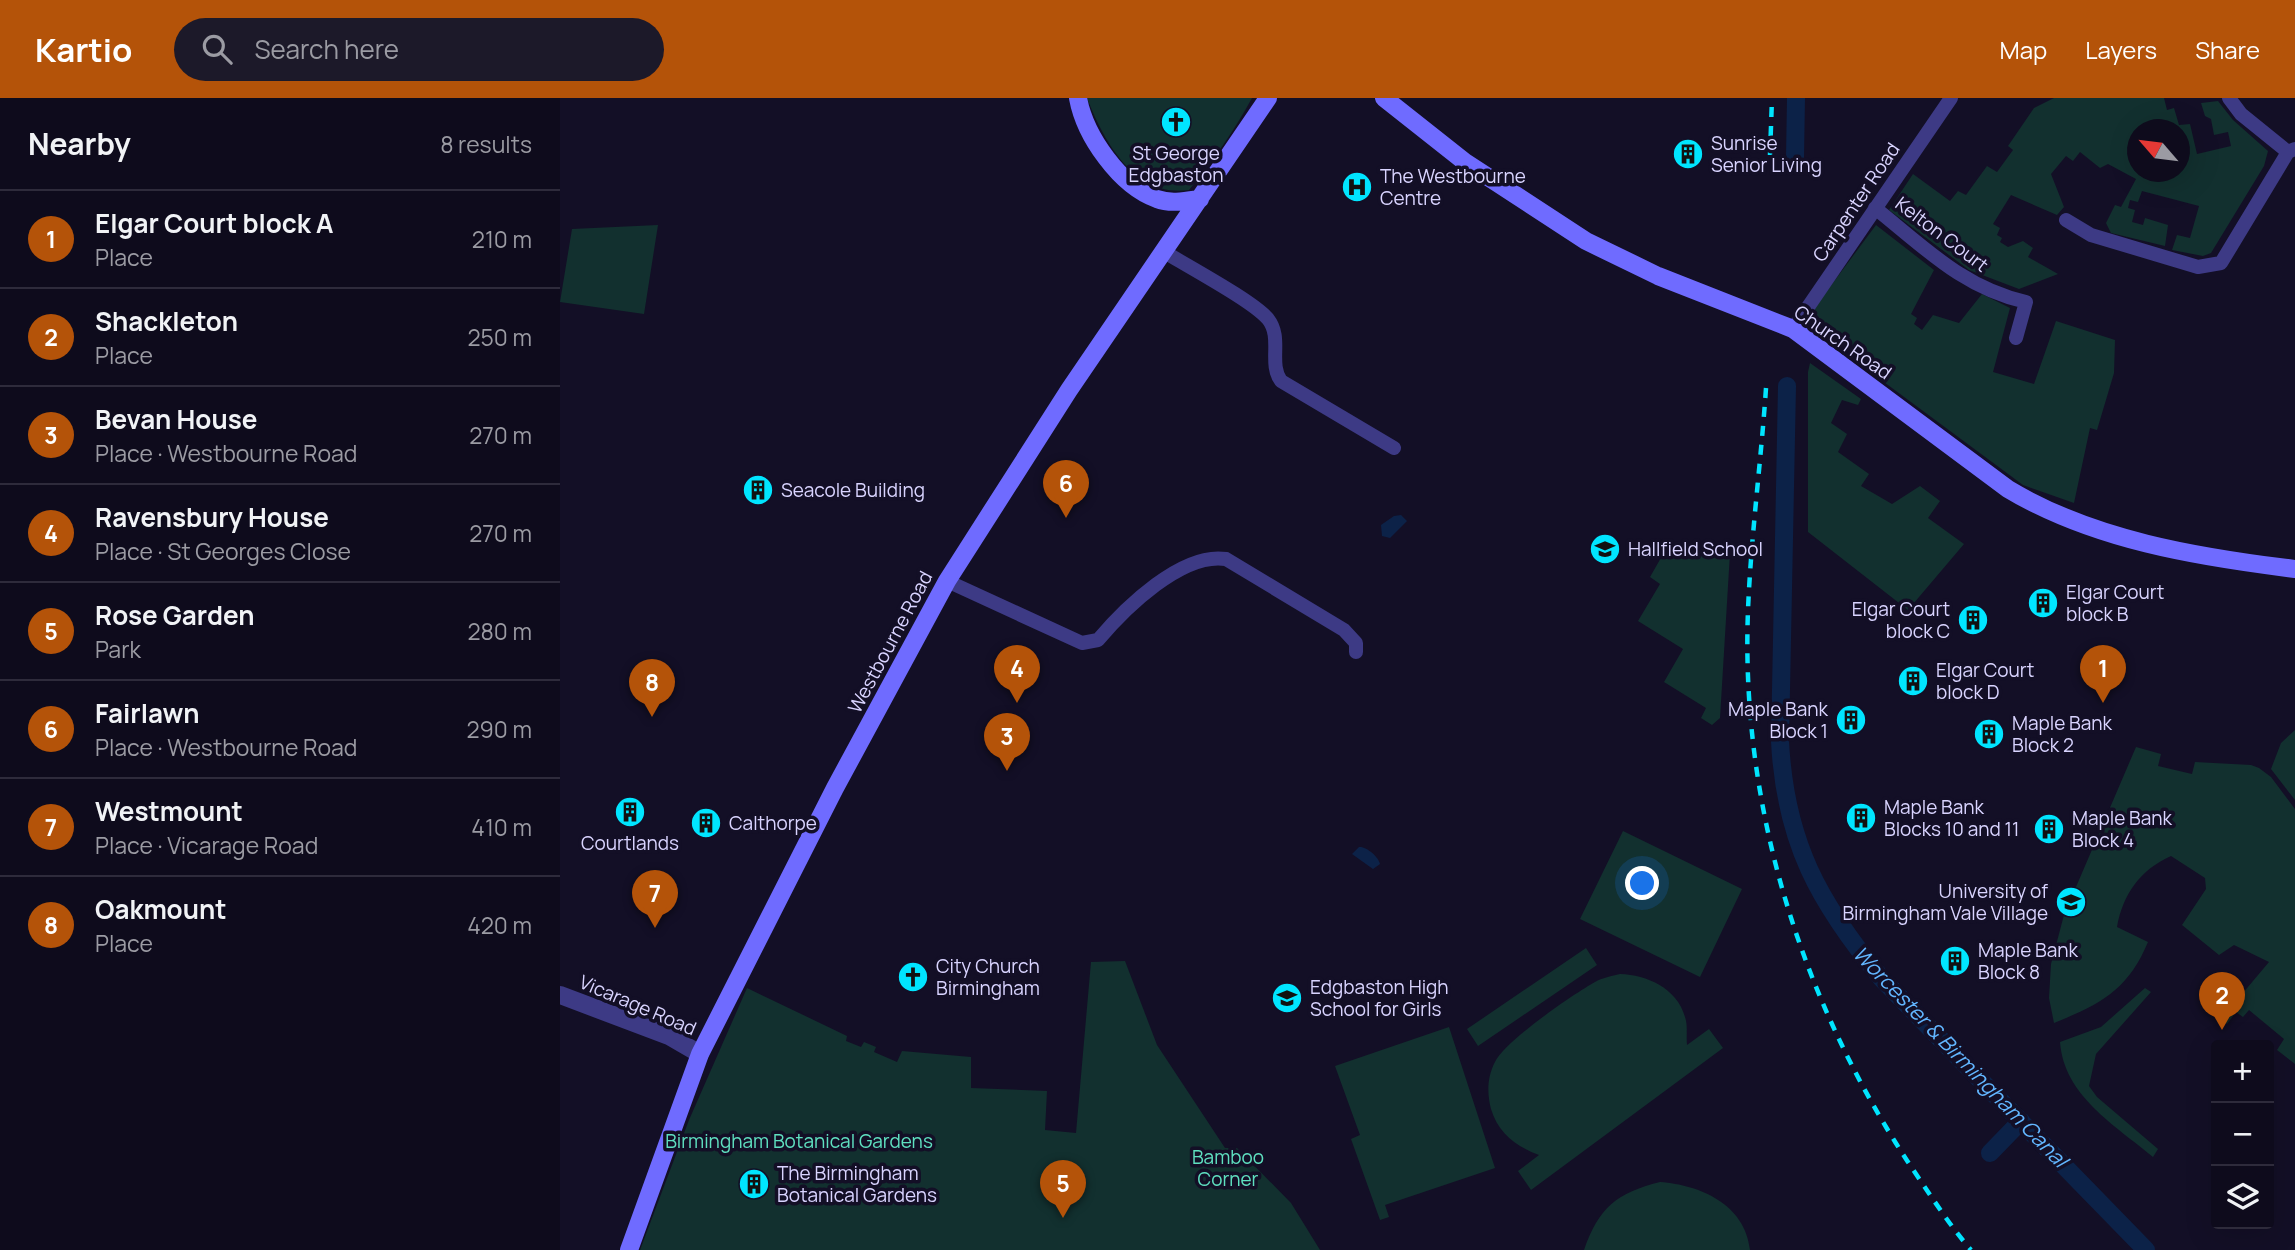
<!DOCTYPE html>
<html lang="en">
<head>
<meta charset="utf-8">
<style>
	:root { --surface:#0e0b1c; --page:#1c1929; --text:#f1f3f6; --muted:#9b9ba3; --line:#2e2b3b; --accent:#b45309 }
	body { margin:0; font-family:Manrope,sans-serif; background:var(--page); color:var(--text) }
	.controls { position:absolute; right:21px; bottom:21px; display:grid; overflow:hidden; border-radius:7px; box-shadow:0 7px 28px #0002 }
	.controls button { width:63px; height:63px; display:grid; place-items:center; padding:0; border:0; border-bottom:2px solid var(--line); background:var(--surface); color:var(--text); font:35px sans-serif }
	.compass { position:absolute; left:1567px; top:21px; width:63px; height:63px; border-radius:50%; background:var(--surface); box-shadow:0 7px 28px #0002; rotate:298deg }
	.you { position:absolute; left:1083px; top:786px; width:24px; height:24px; margin:-18px; border:5px solid #fff; border-radius:50%; background:#1a73e8; box-shadow:0 0 0 10px #1a73e833 }
	.badge { display:grid; place-items:center; width:46px; height:46px; border-radius:50%; background:var(--accent); color:#fff; font-size:23px; font-weight:700 }
	.pin { position:absolute; translate:-50% -58px; filter:drop-shadow(0 2px 4px #0008) }
	.pin::after { content:''; position:absolute; top:37px; width:24px; height:21px; background:inherit; clip-path:polygon(0 0,100% 0,50% 100%) }
	.list { margin:0; padding:0; list-style:none }
	h2 { display:flex; justify-content:space-between; align-items:center; height:91px; margin:0; padding:0 28px; font-size:30px }
	h2 small { font-size:23px; font-weight:400; color:var(--muted) }
	.list li { display:grid; grid-template-columns:46px 1fr auto; gap:21px; align-items:center; box-sizing:border-box; height:98px; padding:0 28px; border-top:2px solid var(--line) }
	.list b { display:block; font-size:26px; white-space:nowrap }
	.list p { margin:0; font-size:23px; white-space:nowrap; color:var(--muted) }
	.list em { font-size:23px; font-style:normal; color:var(--muted) }
	.icon { flex:none; width:38px; height:38px; fill:none; stroke:currentColor; stroke-width:2; stroke-linecap:round; stroke-linejoin:round }
	.map { position:relative; flex:none; width:1735px; height:1152px; overflow:hidden }
	header { display:flex; align-items:center; gap:42px; box-sizing:border-box; height:98px; padding:0 35px; background:var(--accent); color:#fff }
	header strong { font-size:33px }
	nav { display:flex; gap:38px; margin-inline-start:auto; font-size:24px }
	.search { width:490px; height:63px; background:var(--page); display:flex; align-items:center; gap:18px; box-sizing:border-box; padding:0 24px; border-radius:38px; color:var(--muted); font-size:26px }
	main { display:flex }
	aside { flex:1; background:var(--surface) }
	.map>svg:first-child { display:block }
</style>
</head>
<body>
<header>
<strong>Kartio</strong>
<div class="search"><svg class="icon" aria-label="search" viewBox="0 0 24 24"><circle cx="10" cy="10" r="6"/><path d="M15 15l6 6"/></svg>Search here</div>
<nav><a>Map</a><a>Layers</a><a>Share</a></nav>
</header>
<main>
<aside>
<h2>Nearby<small>8 results</small></h2>
<ul class="list">
<li><span class="badge">1</span><div><b>Elgar Court block A</b><p>Place</p></div><em>210 m</em></li>
<li><span class="badge">2</span><div><b>Shackleton</b><p>Place</p></div><em>250 m</em></li>
<li><span class="badge">3</span><div><b>Bevan House</b><p>Place · Westbourne Road</p></div><em>270 m</em></li>
<li><span class="badge">4</span><div><b>Ravensbury House</b><p>Place · St Georges Close</p></div><em>270 m</em></li>
<li><span class="badge">5</span><div><b>Rose Garden</b><p>Park</p></div><em>280 m</em></li>
<li><span class="badge">6</span><div><b>Fairlawn</b><p>Place · Westbourne Road</p></div><em>290 m</em></li>
<li><span class="badge">7</span><div><b>Westmount</b><p>Place · Vicarage Road</p></div><em>410 m</em></li>
<li><span class="badge">8</span><div><b>Oakmount</b><p>Place</p></div><em>420 m</em></li>
</ul>
</aside>
<div class="map">
<svg width="1735" height="1152" viewBox="0 0 1735 1152">
	<rect width="100%" height="100%" fill="#130f26"/>
	<path fill="#12302f" fill-rule="evenodd" d="M527,0H692C674,33 653,63 629,92C575,100 544,44 527,0Z
		M1494,0H1604L1607,12L1614,10L1619,27L1630,26L1637,56L1671,48L1668,34L1654,37L1651,21L1645,18L1641,5L1658,3L1673,22L1708,53L1704,68L1651,155L1643,158L1612,152L1617,137L1630,140L1639,108L1582,93L1578,104L1570,102L1568,110L1575,112L1572,124L1583,127L1585,120L1608,127L1605,148L1551,135L1546,125L1555,107L1561,109L1576,81L1548,66L1540,70L1520,54L1513,63L1506,58L1491,76L1504,109L1497,117L1451,97L1433,126L1440,130L1437,137L1442,140L1440,144L1448,149L1463,143L1473,150L1468,159L1498,176L1459,191L1409,172L1329,112L1353,76L1390,103L1398,93L1406,97L1427,68L1437,74L1453,52L1448,48L1474,10ZM1577,32H1619V74H1577Z
		M98,127L84,216L0,204L12,131Z
		M1316,127L1374,172L1351,216L1357,220L1354,226L1362,232L1373,217L1399,225L1422,196L1450,210L1433,274L1474,286L1496,223L1555,242L1554,275L1537,332L1530,330L1514,405L1463,387L1251,230L1252,213Z
		M1250,265L1301,301L1298,307L1282,302L1271,325L1287,336L1278,354L1309,376L1301,388L1332,406L1360,388L1380,403L1368,420L1404,446L1348,512L1248,434V274Z
		M1128,446L1161,448L1170,455L1160,620L1152,627L1141,620L1146,610L1104,584L1123,551L1078,523L1100,486L1090,479L1102,458L1107,457L1108,451H1125Z
		M1735,632V702L1711,671L1721,645Z
		M1576,649L1601,656L1598,668L1632,676L1635,664L1691,667L1699,670L1711,679L1735,711V966L1717,952L1724,941L1689,912L1683,919L1676,914L1667,926L1661,921L1709,864L1674,847L1659,857L1622,827L1646,791L1645,780L1611,758C1580,772 1563,796 1557,829L1588,844C1568,892 1541,906 1494,925L1489,900L1491,866L1504,817Z
		M1063,733L1182,791L1140,879L1020,821Z
		M1026,850L1037,867L918,948L907,931Z
		M565,863L597,947L665,1050H677L731,1105L760,1152H80L129,1022L187,890L287,938L286,943L301,949L304,944L316,949L314,954L337,964L342,953L411,959V990L487,993L485,1032L516,1035L531,864Z
		M1060,876C1087,877 1117,890 1125,919C1128,927 1126,938 1127,947L1149,931L1163,950L971,1092L958,1073L979,1057C957,1049 938,1035 931,1011C927,996 927,979 935,964C945,943 1012,897 1035,884C1042,880 1052,878 1060,876Z
		M1585,890L1591,894L1536,956L1529,988L1537,999L1598,1051L1593,1059C1555,1027 1504,998 1500,944L1541,929Z
		M889,929L935,1070L825,1107L829,1119L820,1122L791,1041L800,1037L775,968Z
		M1100,1084C1140,1087 1185,1106 1190,1152H1024C1039,1109 1057,1095 1100,1084Z"/>
	<path fill="#0c2248" d="M841,417L847,423L830,440L822,438L821,427L834,418Z
		M799,749C806,748 819,759 820,766L813,771L792,756Z"/>
	<g fill="none" stroke-linecap="round" stroke-linejoin="round">
		<path stroke="#0c2248" stroke-width="18" d="M1235,60L1236,0
			M1227,288L1220,643C1225,744 1259,805 1322,881L1586,1152
			M1430,1055L1461,1023"/>
		<path stroke="#3d3a85" stroke-width="14" d="M1669,0L1681,16L1728,54
			M1315,110C1364,149 1403,190 1466,204L1456,240
			M1506,122L1531,137L1638,169L1661,165L1728,54L1735,51
			M603,153C627,168 693,203 708,221C723,240 708,265 721,283L834,350
			M1233,231L1391,0
			M387,483L522,545L538,542C565,510 622,454 666,461L784,532L796,545V554"/>
		<path stroke="#3d3a85" stroke-width="18" d="M0,897L109,938L140,956"/>
		<path stroke="#6f6bff" stroke-width="18" d="M518,0C525,38 560,88 597,101C610,106 626,103 640,101
			M824,0L905,64L1026,143L1098,178L1233,231L1448,391C1533,442 1637,459 1735,471
			M69,1152L140,956L275,690L387,483L509,292L708,0"/>
		<path stroke="#00e5ff" stroke-width="4.5" stroke-dasharray="10 9" stroke-linecap="butt" d="M1210,57L1212,0
			M1206,290C1201,364 1191,438 1188,512C1180,714 1245,913 1358,1079C1375,1104 1391,1129 1411,1152"/>
	</g>
	<defs>
		<g id="church-disc" transform="scale(1.575)"><circle r="9.5" fill="#00e5ff" stroke="#130f26"/><path d="M-1.2-6h2.4v3.5h3.3v2.4h-3.3V6h-2.4V-.1h-3.3v-2.4h3.3Z" fill="#111"/></g>
		<g id="building-disc" transform="scale(1.575)"><circle r="9.5" fill="#00e5ff" stroke="#130f26"/><path d="M-4-6H4V6H1V3H-1V6H-4ZM-2.5-4.3h1.7v1.8h-1.7ZM.8-4.3h1.7v1.8H.8ZM-2.5-1h1.7V.8h-1.7ZM.8-1h1.7V.8H.8Z" fill="#111"/></g>
		<g id="hospital-disc" transform="scale(1.575)"><circle r="9.5" fill="#00e5ff" stroke="#130f26"/><path d="M-5-5h3v3.5h4V-5h3V5h-3V1.5h-4V5h-3Z" fill="#111"/></g>
		<g id="school-disc" transform="scale(1.575)"><circle r="9.5" fill="#00e5ff" stroke="#130f26"/><path d="M0-5L7-2L0 1L-7-2ZM-4 1L0 2.5L4 1V4Q0 6-4 4Z" fill="#111"/></g>
		<g id="university-disc" transform="scale(1.575)"><circle r="9.5" fill="#00e5ff" stroke="#130f26"/><path d="M0-5L7-2L0 1L-7-2ZM-4 1L0 2.5L4 1V4Q0 6-4 4Z" fill="#111"/></g>
	</defs>
	<g fill-rule="evenodd">
		<use href="#church-disc" x="616" y="24"/>
		<use href="#building-disc" x="1128" y="56"/>
		<use href="#hospital-disc" x="797" y="89"/>
		<use href="#building-disc" x="198" y="392"/>
		<use href="#school-disc" x="1045" y="451"/>
		<use href="#building-disc" x="1483" y="505"/>
		<use href="#building-disc" x="1413" y="522"/>
		<use href="#building-disc" x="1353" y="583"/>
		<use href="#building-disc" x="1291" y="622"/>
		<use href="#building-disc" x="1429" y="636"/>
		<use href="#building-disc" x="70" y="714"/>
		<use href="#building-disc" x="1301" y="720"/>
		<use href="#building-disc" x="146" y="725"/>
		<use href="#building-disc" x="1489" y="731"/>
		<use href="#university-disc" x="1511" y="804"/>
		<use href="#building-disc" x="1395" y="863"/>
		<use href="#church-disc" x="353" y="879"/>
		<use href="#school-disc" x="727" y="900"/>
		<use href="#building-disc" x="194" y="1086"/>
	</g>
	<g text-anchor="middle" stroke-width="7" stroke-linejoin="round" paint-order="stroke">
		<g font-size="19" fill="#d9d4ff" stroke="#130f26" text-anchor="start">
			<text x="1151" y="52">Sunrise<tspan x="1151" dy="22">Senior Living</tspan></text>
			<text x="616" y="62" text-anchor="middle">St George<tspan x="616" dy="22">Edgbaston</tspan></text>
			<text x="820" y="85">The Westbourne<tspan x="820" dy="22">Centre</tspan></text>
			<text x="221" y="399">Seacole Building</text>
			<text x="1068" y="458">Hallfield School</text>
			<text x="1506" y="501">Elgar Court<tspan x="1506" dy="22">block B</tspan></text>
			<text x="1390" y="518" text-anchor="end">Elgar Court<tspan x="1390" dy="22">block C</tspan></text>
			<text x="1376" y="579">Elgar Court<tspan x="1376" dy="22">block D</tspan></text>
			<text x="1268" y="618" text-anchor="end">Maple Bank<tspan x="1268" dy="22">Block 1</tspan></text>
			<text x="1452" y="632">Maple Bank<tspan x="1452" dy="22">Block 2</tspan></text>
			<text x="1324" y="716">Maple Bank<tspan x="1324" dy="22">Blocks 10 and 11</tspan></text>
			<text x="1512" y="727">Maple Bank<tspan x="1512" dy="22">Block 4</tspan></text>
			<text x="169" y="732">Calthorpe</text>
			<text x="70" y="752" text-anchor="middle">Courtlands</text>
			<text x="1488" y="800" text-anchor="end">University of<tspan x="1488" dy="22">Birmingham Vale Village</tspan></text>
			<text x="1418" y="859">Maple Bank<tspan x="1418" dy="22">Block 8</tspan></text>
			<text x="376" y="875">City Church<tspan x="376" dy="22">Birmingham</tspan></text>
			<text x="750" y="896">Edgbaston High<tspan x="750" dy="22">School for Girls</tspan></text>
			<text x="217" y="1082">The Birmingham<tspan x="217" dy="22">Botanical Gardens</tspan></text>
		</g>
		<g font-size="19" fill="#d9d4ff" stroke="#130f26">
			<text transform="translate(1296 104) rotate(-56)" y="7">Carpenter Road</text>
			<text transform="translate(1382 136) rotate(37)" y="7">Kelton Court</text>
			<text transform="translate(1283 244) rotate(35)" y="7">Church Road</text>
			<text transform="translate(330 544) rotate(-62)" y="7">Westbourne Road</text>
			<text transform="translate(78 907) rotate(23)" y="7">Vicarage Road</text>
		</g>
		<g font-size="19" fill="#5fe0c0" stroke="#130f26">
			<text x="239" y="1050">Birmingham Botanical Gardens</text>
			<text x="668" y="1066">Bamboo<tspan x="668" dy="22">Corner</tspan></text>
		</g>
		<g font-size="21" font-style="italic" fill="#62b6ff" stroke="#130f26">
			<text transform="translate(1400 959) rotate(46)" y="7">Worcester &amp; Birmingham Canal</text>
		</g>
	</g>
</svg>
<div class="controls">
<button>+</button>
<button>−</button>
<button><svg class="icon" aria-label="layers" viewBox="0 0 24 24"><path d="M12 4l9 5-9 5-9-5zM3 14l9 5 9-5"/></svg></button>
</div>
<svg class="compass" viewBox="-18 -18 36 36"><path d="M0-13l5 13h-10z" fill="#e53935"/><path d="M0 13l5-13h-10z" fill="#9b9ba3"/></svg>
<div class="you"></div>
<div class="pin badge" style="left:1543px;top:605px">1</div>
<div class="pin badge" style="left:1662px;top:932px">2</div>
<div class="pin badge" style="left:447px;top:673px">3</div>
<div class="pin badge" style="left:457px;top:605px">4</div>
<div class="pin badge" style="left:503px;top:1120px">5</div>
<div class="pin badge" style="left:506px;top:420px">6</div>
<div class="pin badge" style="left:95px;top:830px">7</div>
<div class="pin badge" style="left:92px;top:619px">8</div>
</div>
</main>
</body>
</html>
